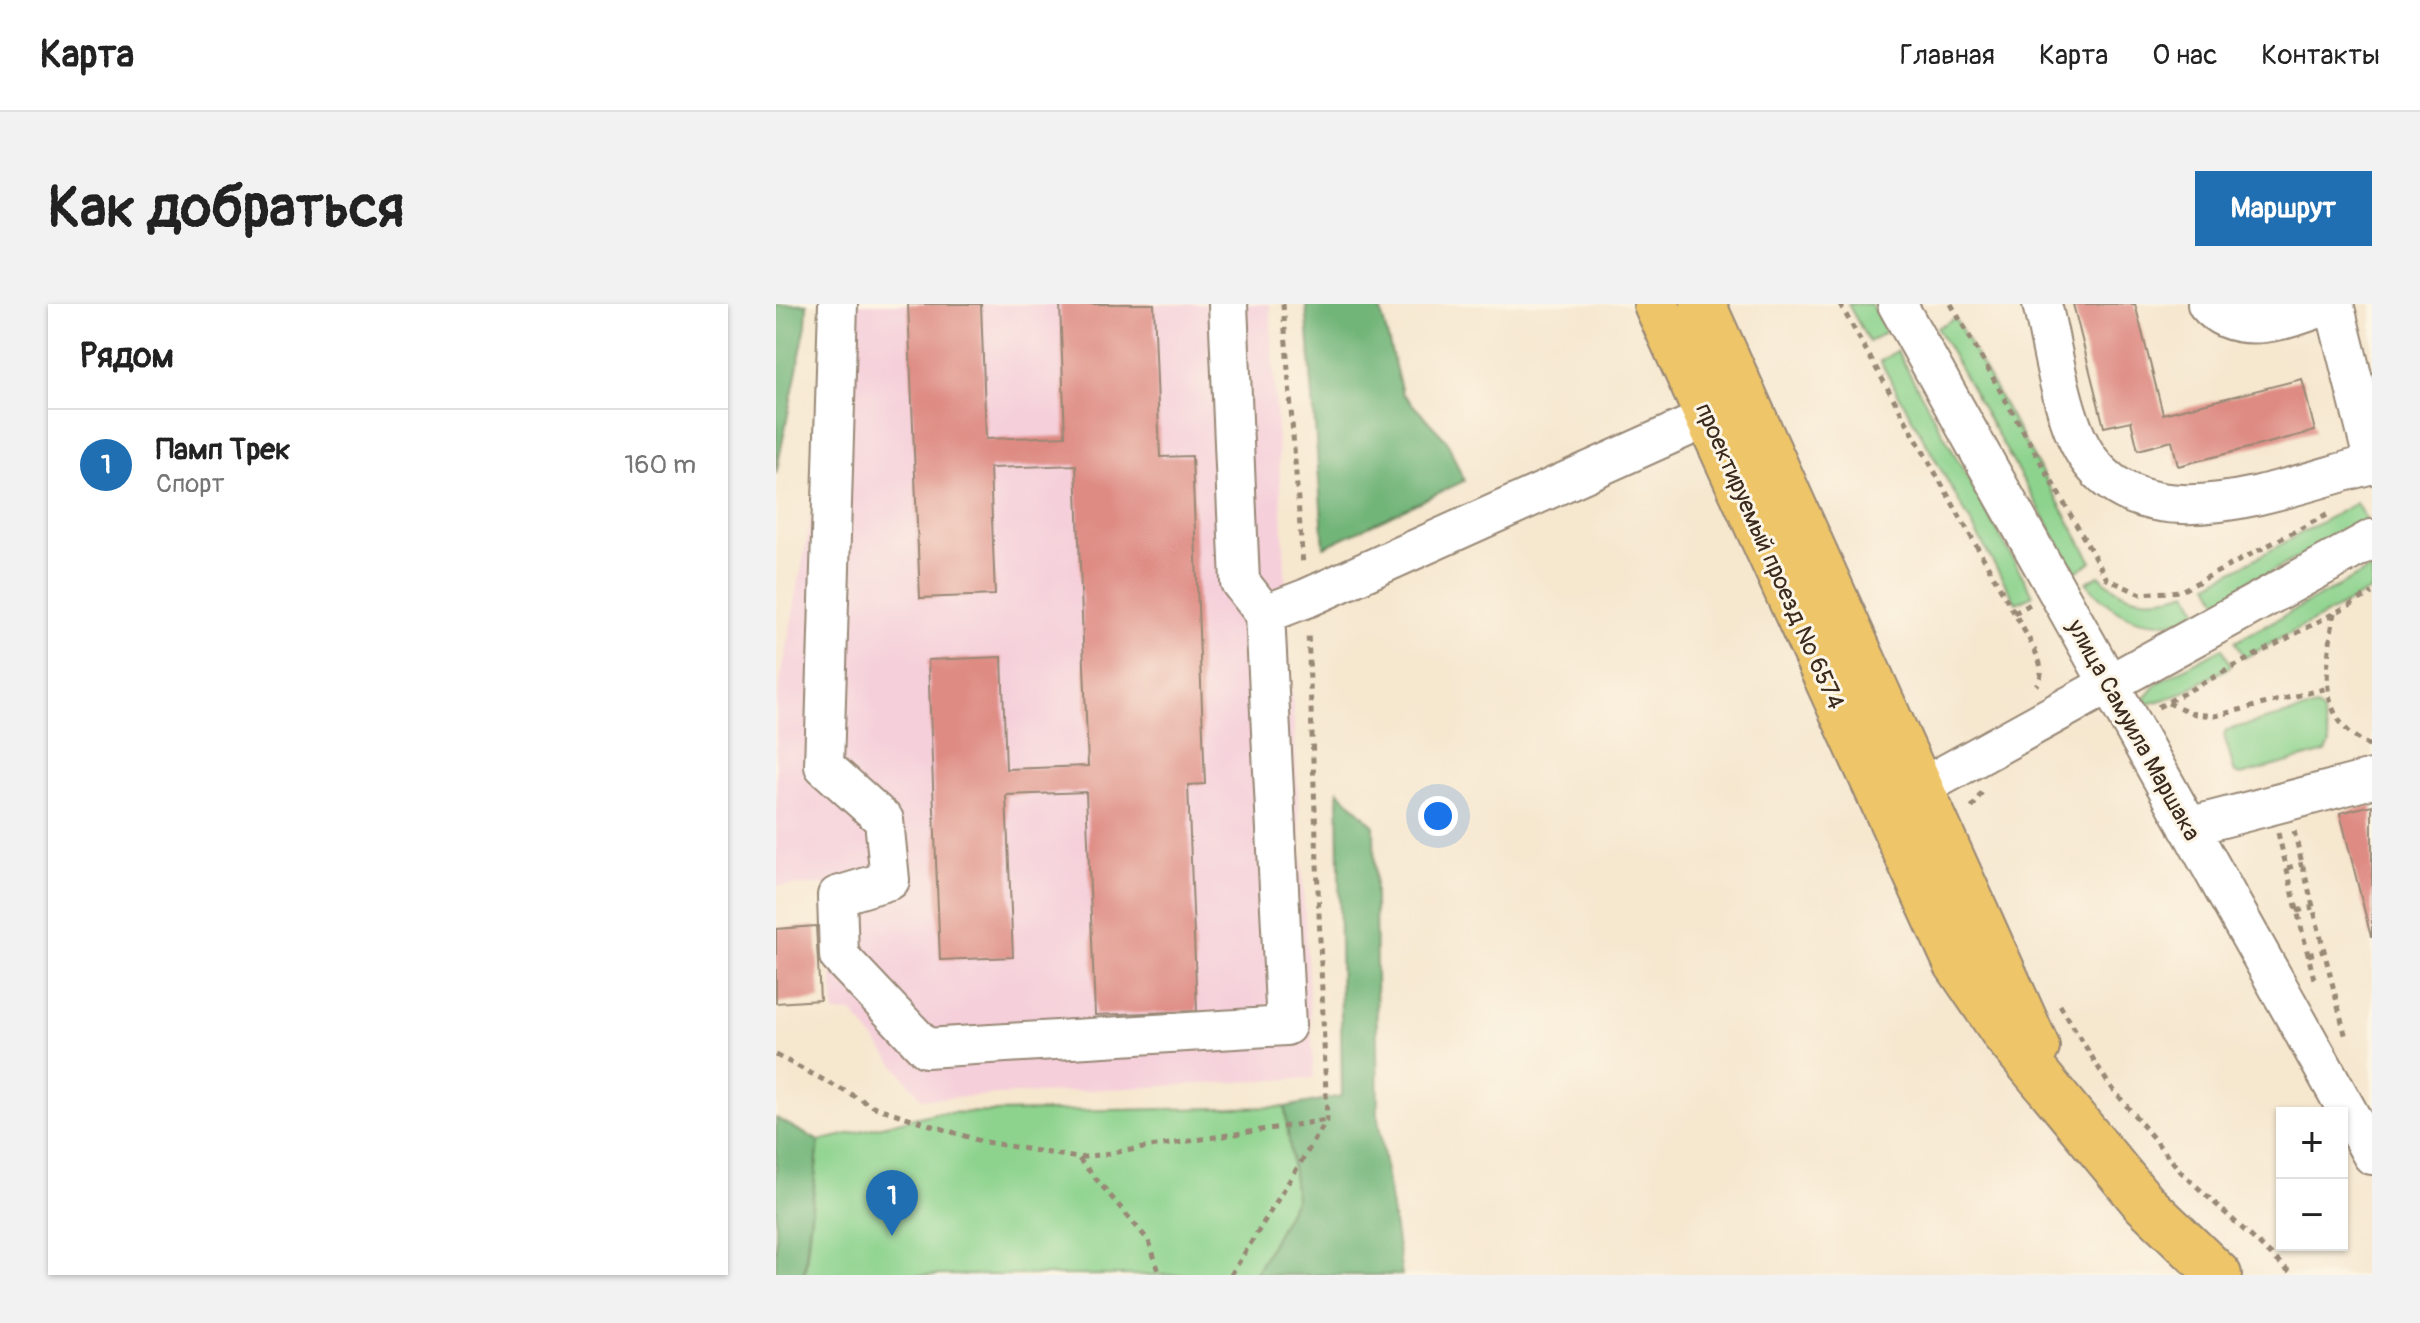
<!DOCTYPE html>
<html lang="ru">
<head>
<meta charset="utf-8">
<style>
	:root { --surface:#fff; --page:#f2f2f2; --text:#222; --muted:#767676; --line:#e0e0e0; --accent:#1f6fb2 }
	body { margin:0; font-family:Pangolin,sans-serif; background:var(--page); color:var(--text) }
	.controls { position:absolute; right:24px; bottom:24px; display:grid; overflow:hidden; border-radius:0px; box-shadow:0 2px 6px #0004 }
	.controls button { width:72px; height:72px; display:grid; place-items:center; padding:0; border:0; border-bottom:2px solid var(--line); background:var(--surface); color:var(--text); font:40px sans-serif }
	.you { position:absolute; left:662px; top:512px; width:28px; height:28px; margin:-20px; border:6px solid #fff; border-radius:50%; background:#1a73e8; box-shadow:0 0 0 12px #1a73e833 }
	.badge { display:grid; place-items:center; width:52px; height:52px; border-radius:50%; background:var(--accent); color:#fff; font-size:26px; font-weight:700 }
	.pin { position:absolute; translate:-50% -66px; filter:drop-shadow(0 2px 4px #0008) }
	.pin::after { content:''; position:absolute; top:42px; width:28px; height:24px; background:inherit; clip-path:polygon(0 0,100% 0,50% 100%) }
	.list { margin:0; padding:0; list-style:none }
	h2 { display:flex; justify-content:space-between; align-items:center; height:104px; margin:0; padding:0 32px; font-size:34px }
	h2 small { font-size:26px; font-weight:400; color:var(--muted) }
	.list li { display:grid; grid-template-columns:52px 1fr auto; gap:24px; align-items:center; box-sizing:border-box; height:112px; padding:0 32px; border-top:2px solid var(--line) }
	.list b { display:block; font-size:30px; white-space:nowrap }
	.list p { margin:0; font-size:26px; white-space:nowrap; color:var(--muted) }
	.list em { font-size:26px; font-style:normal; color:var(--muted) }
	.map { position:relative; flex:none; width:1596px; height:971px; overflow:hidden; border-radius:0px }
	header { display:flex; align-items:center; gap:48px; box-sizing:border-box; height:112px; padding:0 40px; background:var(--surface); border-bottom:2px solid var(--line) }
	header strong { font-size:38px }
	nav { display:flex; gap:44px; margin-inline-start:auto; font-size:28px }
	.intro { display:flex; align-items:center; justify-content:space-between; box-sizing:border-box; height:192px; padding:0 48px }
	h1 { margin:0; font-size:56px }
	.button { padding:20px 36px; border-radius:0px; background:var(--accent); color:#fff; font-size:28px; font-weight:700 }
	main { display:flex; gap:48px; padding:0 48px }
	aside { flex:1; background:var(--surface); border-radius:0px; box-shadow:0 2px 6px #0004 }
	.map>svg:first-child { display:block }
</style>
</head>
<body>
<header>
<strong>Карта</strong>
<nav><a>Главная</a><a>Карта</a><a>О нас</a><a>Контакты</a></nav>
</header>
<div class="intro"><h1>Как добраться</h1><a class="button">Маршрут</a></div>
<main>
<aside>
<h2>Рядом<small></small></h2>
<ul class="list">
<li><span class="badge">1</span><div><b>Памп Трек</b><p>Спорт</p></div><em>160 m</em></li>
</ul>
</aside>
<div class="map">
<svg width="1596" height="971" viewBox="0 0 1596 971">
	<rect width="100%" height="100%" fill="#fcf5e5"/>
	<filter id="ink" filterUnits="userSpaceOnUse"><feTurbulence type="fractalNoise" baseFrequency=".0125" numOctaves="2"/><feDisplacementMap in="SourceGraphic" scale="16" xChannelSelector="R" yChannelSelector="G"/><feConvolveMatrix kernelMatrix="1 2 1 2 8 2 1 2 1" color-interpolation-filters="sRGB"/></filter>
	<filter id="wash" filterUnits="userSpaceOnUse"><feTurbulence type="fractalNoise" baseFrequency=".006" numOctaves="4" result="noise"/><feDisplacementMap in="SourceGraphic" scale="32" xChannelSelector="R" yChannelSelector="G"/><feGaussianBlur stdDeviation="1.8" result="paint"/><feColorMatrix in="noise" values="0 0 0 0 0 0 0 0 0 0 0 0 0 0 0 0 0 1.4 0 .05"/><feComposite in="paint" operator="in"/></filter>
	<g filter="url(#wash)">
		<rect width="100%" height="100%" fill="#f6e7cf"/>
		<path fill="#f5cfda" d="M50,0H494L538,774L146,795L76,708L58,709L50,581L0,582V401L45,159Z"/>
		<path fill="#8dd38e" stroke="#647e56" stroke-width="2" d="M1072,0H1095L1111,27L1093,38Z
			M1179,14L1316,258L1299,268L1161,24Z
			M1121,47L1257,291L1240,299L1104,57Z
			M1580,199L1590,216L1442,297L1433,280Z
			M1596,264V286L1468,354L1459,338Z
			M1323,271C1348,298 1378,299 1412,288L1423,310C1377,329 1340,316 1310,278Z
			M1446,344L1455,362L1402,391L1362,403L1383,378Z
			M1540,403L1546,407L1554,440L1550,448L1465,471L1459,469L1448,431L1450,426Z
			M509,803L520,894L479,971H29L43,837L159,809Z"/>
		<path fill="#72b579" stroke="#56704c" stroke-width="2" d="M0,0H31L30,21L0,170Z
			M530,0H603L626,89L671,137L688,177L548,243Z
			M562,486L598,522L602,814L626,971H479L520,894L509,803L566,792Z
			M0,814L43,837L28,971H0Z"/>
		<g id="blocks">
			<path fill="#de8b83" d="M132,0H205L210,135L289,132L284,0H378L384,153L416,152L429,480L412,481L421,707L319,711L310,488L230,491L237,653L164,656L152,356L226,353L230,465L312,462L300,161L214,164L219,291L144,294Z
				M1297,0H1359L1387,110L1526,75L1539,127L1402,162L1396,137L1362,146L1355,117L1328,123Z
				M1596,501V633H1595L1564,509Z
				M40,622L44,696L0,699V625Z"/>
		</g>
	</g>
	<g filter="url(#ink)">
		<use href="#blocks" fill-opacity="0" stroke="#988876" stroke-width="2"/>
		<g fill="none" stroke-linecap="round" stroke-linejoin="round">
			<g stroke="#988876" stroke-width="42">
				<path id="minor" d="M62,0L48,462L108,516L114,576L61,592L63,652L150,744L510,722L489,310L464,278L452,0
					M1121,0L1596,851
					M1266,0C1276,41 1282,86 1297,125C1346,253 1502,184 1596,160
					M1431,0C1460,35 1517,15 1553,0
					M1558,0L1596,151
					M489,310L531,294L931,114
					M1119,498L1596,235
					M1412,523L1596,475"/>
			</g>
			<g stroke="#988876" stroke-width="48">
				<path id="major" d="M880,0L1180,659L1229,731L1368,899L1443,971
					M927,0L1261,743"/>
			</g>
			<path stroke="#988876" stroke-width="5" stroke-dasharray="6 6" stroke-linecap="butt" d="M507,0L527,262
				M1064,0L1253,335C1260,350 1272,367 1260,381
				M1175,0L1331,275L1365,290L1405,287L1556,208
				M1238,309L1255,300
				M1558,309C1551,362 1537,415 1595,442
				M1392,399L1419,410L1439,412L1552,384
				M1382,403L1596,289
				M1196,504L1206,488
				M1518,527L1570,734
				M1502,529L1539,679
				M1511,564L1527,560
				M1521,607L1537,603
				M1532,651L1548,647
				M1284,701L1332,779L1405,868L1517,971
				M0,751L99,803L204,837L302,854L551,816
				M303,855L373,937L384,971
				M455,971L551,816L532,327"/>
			<use href="#minor" stroke="#fff" stroke-width="38"/>
			<use href="#major" stroke="#eec569" stroke-width="44"/>
		</g>
	</g>
	<g text-anchor="middle" stroke-width="6" stroke-linejoin="round" paint-order="stroke">
		<g font-size="24" fill="#3b2a1e" stroke="#fcf5e5">
			<text transform="translate(994 252) rotate(66)" y="8">проектируемый проезд № 6574</text>
			<text transform="translate(1358 426) rotate(61)" y="8">улица Самуила Маршака</text>
		</g>
	</g>
</svg>
<div class="controls">
<button>+</button>
<button>−</button>
</div>
<div class="you"></div>
<div class="pin badge" style="left:116px;top:932px">1</div>
</div>
</main>
</body>
</html>
